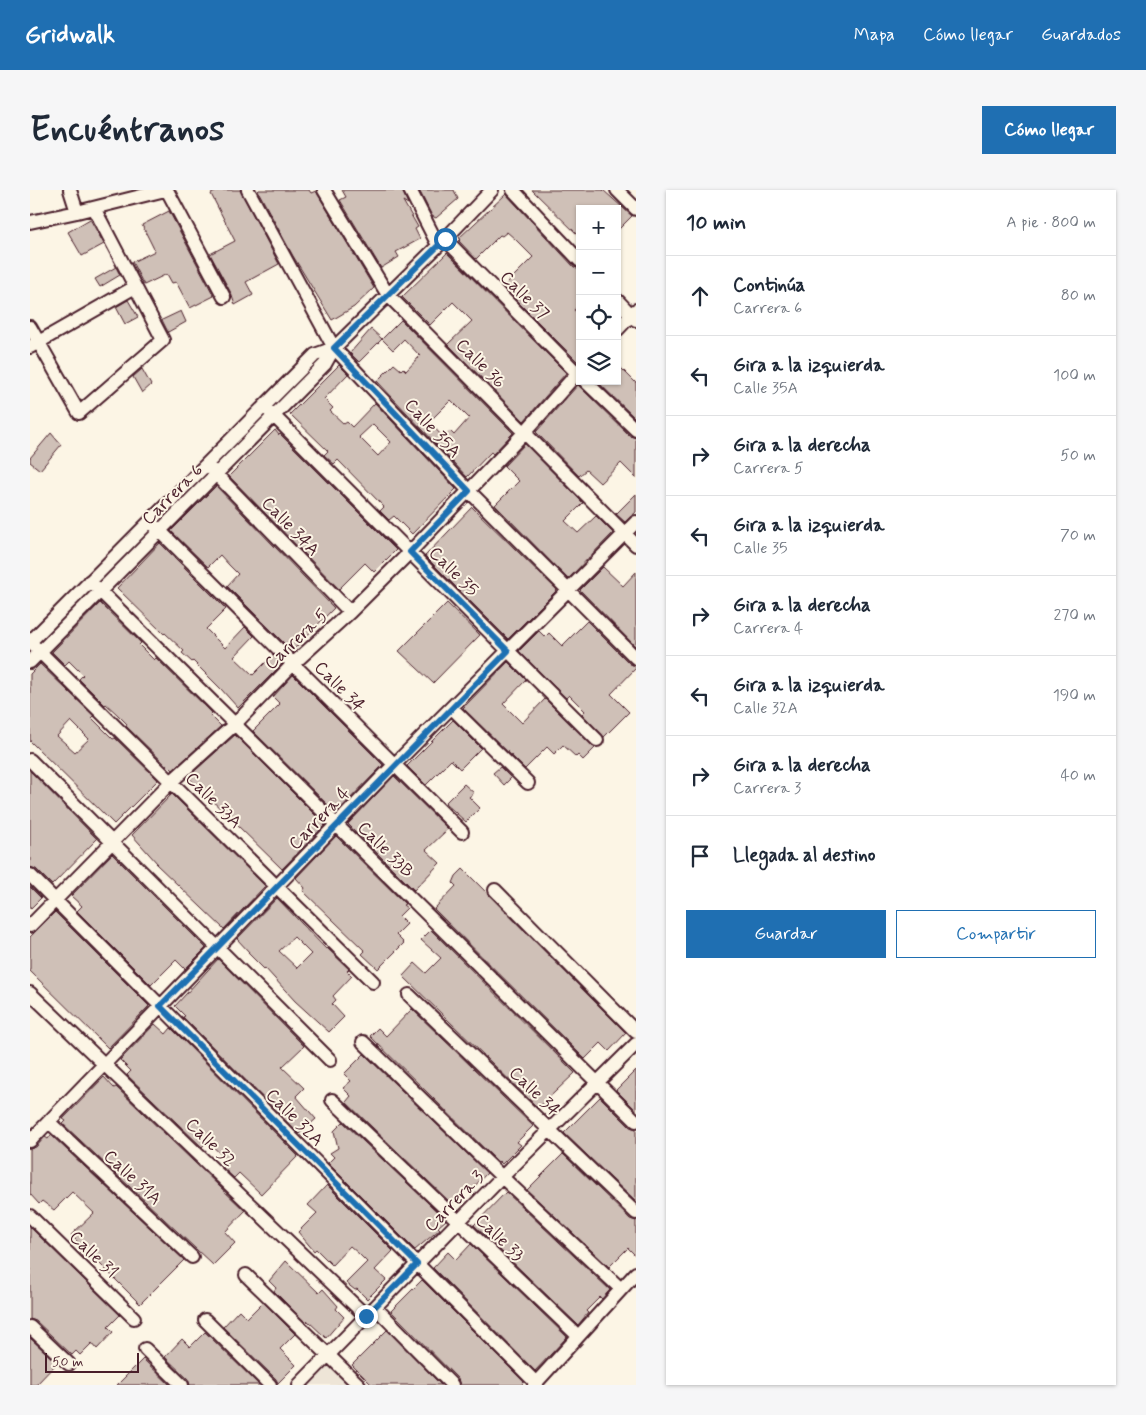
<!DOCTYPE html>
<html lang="es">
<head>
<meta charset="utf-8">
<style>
	:root { --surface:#fff; --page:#f6f6f7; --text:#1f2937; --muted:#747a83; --line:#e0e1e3; --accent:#1f6fb2 }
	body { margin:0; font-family:Mynerve,sans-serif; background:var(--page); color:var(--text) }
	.controls { position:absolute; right:15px; top:15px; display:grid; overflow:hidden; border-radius:0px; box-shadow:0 1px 4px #0004 }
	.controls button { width:45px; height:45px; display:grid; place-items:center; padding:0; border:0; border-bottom:1px solid var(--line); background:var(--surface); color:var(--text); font:25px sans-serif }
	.scale { position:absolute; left:15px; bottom:12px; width:94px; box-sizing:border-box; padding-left:5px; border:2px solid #4a1f2b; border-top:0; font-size:14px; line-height:18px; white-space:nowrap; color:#4a1f2b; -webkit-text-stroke:4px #fcf5e5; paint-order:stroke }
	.stop { position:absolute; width:15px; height:15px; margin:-11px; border:4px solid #1f6fb2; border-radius:50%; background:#fff }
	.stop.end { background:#1f6fb2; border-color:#fff; box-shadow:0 1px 5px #0008 }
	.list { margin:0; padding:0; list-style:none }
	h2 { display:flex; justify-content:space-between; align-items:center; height:65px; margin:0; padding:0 20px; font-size:21px }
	h2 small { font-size:16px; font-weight:400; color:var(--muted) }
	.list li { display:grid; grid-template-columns:32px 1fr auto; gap:15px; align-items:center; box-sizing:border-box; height:80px; padding:0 20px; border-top:1px solid var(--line) }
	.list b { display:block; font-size:19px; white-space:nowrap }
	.list p { margin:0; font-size:16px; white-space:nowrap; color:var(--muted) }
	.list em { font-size:16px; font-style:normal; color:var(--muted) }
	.actions { display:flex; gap:10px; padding:15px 20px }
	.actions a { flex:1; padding:11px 0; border:1px solid var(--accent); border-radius:0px; text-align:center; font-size:18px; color:var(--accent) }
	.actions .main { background:var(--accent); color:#fff }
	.icon { flex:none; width:28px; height:28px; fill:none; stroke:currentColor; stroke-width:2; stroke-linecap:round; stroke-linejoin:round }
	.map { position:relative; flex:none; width:606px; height:1195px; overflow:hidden; border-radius:0px }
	header { display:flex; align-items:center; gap:30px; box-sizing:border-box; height:70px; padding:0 25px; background:var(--accent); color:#fff }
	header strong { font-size:24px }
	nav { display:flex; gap:28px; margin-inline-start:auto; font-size:18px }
	.intro { display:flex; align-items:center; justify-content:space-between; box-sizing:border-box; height:120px; padding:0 30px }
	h1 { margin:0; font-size:35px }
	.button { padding:12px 22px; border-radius:0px; background:var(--accent); color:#fff; font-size:18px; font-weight:700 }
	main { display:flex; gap:30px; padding:0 30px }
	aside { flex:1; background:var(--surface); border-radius:0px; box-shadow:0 1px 4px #0004 }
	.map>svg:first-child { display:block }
</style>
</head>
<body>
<header>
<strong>Gridwalk</strong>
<nav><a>Mapa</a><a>Cómo llegar</a><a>Guardados</a></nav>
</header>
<div class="intro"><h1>Encuéntranos</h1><a class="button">Cómo llegar</a></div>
<main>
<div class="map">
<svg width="606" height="1195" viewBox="0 0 606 1195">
	<rect width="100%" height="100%" fill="#fcf5e5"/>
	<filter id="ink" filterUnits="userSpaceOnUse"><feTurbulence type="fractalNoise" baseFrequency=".02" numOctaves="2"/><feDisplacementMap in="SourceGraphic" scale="10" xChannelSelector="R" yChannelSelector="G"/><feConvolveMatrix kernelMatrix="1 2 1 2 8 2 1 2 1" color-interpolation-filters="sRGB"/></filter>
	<g filter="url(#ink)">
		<path fill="#eee5d7" d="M300,1175L321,1195H280Z"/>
		<path fill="#cfc0b7" stroke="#4a1f2b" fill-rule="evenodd" d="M189,0H210L249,74L216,92L223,105L205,115L201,103L180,64L205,51L181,4Z
			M229,0H279L281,3L286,1L344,98L324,117L302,130L263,66L228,1Z
			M312,0H372L378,14L373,11L388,37L385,39L390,49L366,62L369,67L351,78L310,10L316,7Z
			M389,0H424L428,9L406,28L402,26Z
			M502,0H573L602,26L587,41V19H550V47Z
			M476,4L544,77L550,79V114L544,120L550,125V171L548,172L473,97L503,67L485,49L477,42L472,46L470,45L446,69L429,51L431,49L429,48Z
			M139,21L184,106L160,118L146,92L142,93L137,84L114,95L102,72L125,61L112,35Z
			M60,29L74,54L52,66L38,42Z
			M417,63L536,183L494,231L418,154L442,131L423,112L400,135L372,107Z
			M86,77L90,85L70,97L65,89Z
			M98,110L108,127L95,134L86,117Z
			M151,121L156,132L138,142L132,130Z
			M371,130L483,243L463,264L461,262L437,287L347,191L364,174L371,180L373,178L376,181L390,166L374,149L363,160L352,149ZM421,210L439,228L424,245L420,241L413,247L399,232Z
			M341,139L352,149L329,172L320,163Z
			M587,174L606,193V229L567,191H587Z
			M309,175L318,184L294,209L303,218L300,221L314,234L317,232L322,237L345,213L426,299L382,344L364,326L359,330L350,321L354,317L308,270L304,274L294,265L298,261L260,224ZM343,234L361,252L348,266L329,247Z
			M112,179L121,195L112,203L103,187Z
			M548,195L600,246L606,248V288L591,273L570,293L556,280L549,286L506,242Z
			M245,240L249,245L250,244L366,360L344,382L335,373L309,399L199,286Z
			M21,243L31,255L10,280L0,272V268Z
			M495,254L553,313L535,331L548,343L566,326L583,343L538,389L465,315L489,291L474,276Z
			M186,296L304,418L262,461L197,396L208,384L199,375L190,365L178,377L141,341Z
			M606,304V322L595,332L586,324Z
			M442,317L527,400L478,449L395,366Z
			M130,353L196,419L176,439L195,458L215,437L224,446L204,467L223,485L243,465L252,474L208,518L191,499L163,471L162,472L152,463L154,461L135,443L134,444L87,398Z
			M573,377L593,396L606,382V457L550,400Z
			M70,413L111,453L109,455L124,470L126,468L182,523L180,525L191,536L143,580L140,577L139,578L96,536L97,534L88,525L76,514L75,515L49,489L53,485L39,471L35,475L22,462Z
			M417,413L450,445L403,493L369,461Z
			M557,431L600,474L606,476V478L581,504L599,522L574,547L552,524L555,521L539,505L536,508L489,461L509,441L515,447L519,443L532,456Z
			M478,472L496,490L473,514L492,533L515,509L565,558L553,570L548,565L546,567L533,555L524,564L517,557L495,579L433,518Z
			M10,474L64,526L62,528L83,549L85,548L128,590L84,634L0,551V484ZM41,531L59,549L45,562L27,546Z
			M263,485L353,575L306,623L223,541L250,514L243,507Z
			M423,530L451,558L430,579L421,570L396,595L377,576Z
			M205,545L295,635L252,679L158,587Z
			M470,577L481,588L474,595L463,583Z
			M0,581L67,649L22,695L6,679L0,677Z
			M364,586L418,639L396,660L410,673L384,700L318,634Z
			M434,594L444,603L439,607L450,618L436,632L415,613Z
			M142,604L235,696L194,739L126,674L127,673L102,645Z
			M306,646L375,714L373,715L377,718L369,726L377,734L366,745L374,753L348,779L332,764L335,761L273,701L275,698L266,688Z
			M82,664L176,758L155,779L146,770L121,795L47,721L52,716L41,706Z
			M433,679L596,843L579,861L571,853L555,869L404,719L426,696L423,693L426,686Z
			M0,697L11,708L0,719Z
			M247,708L296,759L297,758L319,779L317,781L322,786L303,806L306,810L302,814L314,827L299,842L265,811L235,778L234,779L218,763L219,762L207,749ZM264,747L281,764L267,778L249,761Z
			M25,722L119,816L78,858L0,781V747Z
			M401,740L545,883L508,918L373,786L385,773L396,783L411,768L391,750Z
			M188,769L274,856L252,877L274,898L266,906L286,929L269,944L153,827L155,826L145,816Z
			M382,819L503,936L487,952L491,955L472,974L469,971L468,972L340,846L348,838L356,846Z
			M125,834L136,844L141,838L268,966L231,1004L209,983L204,988L193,978L199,972L177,951L172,957L97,885L101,881L90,870Z
			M334,864L457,983L441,1000L438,997L422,1014L316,912L321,906L313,898L321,891L314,884Z
			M606,880V920L586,900Z
			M74,887L84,898L86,897L215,1021L195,1042L205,1053L183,1075L33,934L36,931L33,929Z
			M570,907L600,937L606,939V1012L534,943Z
			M313,932L416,1030L408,1037L410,1039L385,1060L298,973L304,967L300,963L308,958L304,941Z
			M21,945L154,1070L110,1114L41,1045L64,1023L42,1002L24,1020L12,1011L9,1014L0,1004V959L6,957L15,947L18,949Z
			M533,964L600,1029L606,1031V1066L598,1058L579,1077L497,1000Z
			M297,995L363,1061L345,1080L356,1090L337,1109L327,1099L325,1100L316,1093L337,1072L329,1064L320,1056L302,1075L286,1059L284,1061L268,1042L287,1023L278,1015Z
			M476,1002L580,1100L572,1109L570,1107L556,1121L558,1123L548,1135L444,1035Z
			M0,1037L90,1125L78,1137L83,1142L67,1159L62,1153L50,1165L46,1161L42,1165L6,1131L0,1129Z
			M441,1054L537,1147L505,1181L403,1078L418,1062L426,1070Z
			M256,1071L289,1103L293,1099L308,1116L306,1119L314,1127L296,1148L278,1131L276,1133L244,1101L246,1098L239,1091Z
			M392,1090L494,1192L491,1195H430L428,1189L361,1121Z
			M233,1112L265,1144L250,1159L266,1175L248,1193L246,1189L193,1137L209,1120L217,1128Z
			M357,1140L411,1195H342L322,1175Z
			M175,1142L229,1195H160L158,1189L135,1167L152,1149L160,1157Z
			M0,1148L27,1173L6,1195H0Z
			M113,1169L140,1195H87Z"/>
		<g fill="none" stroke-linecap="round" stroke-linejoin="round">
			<g stroke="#4a1f2b" stroke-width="16">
				<path id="street" d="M40,0L47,22
					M137,0L194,107
					M218,0L304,158L439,301L606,468
					M294,0L358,105L606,355
					M380,0L408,55
					M483,0L550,71
					M587,0L606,19
					M0,32L47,22L135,0
					M415,49L550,186
					M587,110L606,130
					M0,137L49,223L133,150L64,18
					M587,140L606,120
					M0,157L105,97
					M555,191L606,240
					M234,216L567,550
					M180,278L320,422
					M120,331L432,642
					M60,391L606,931
					M0,452L343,792
					M0,452L285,165L304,158
					M0,472L295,174L304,158L415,49L462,0
					M422,518L498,593
					M0,570L300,870
					M0,685L506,1193
					M465,700L606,842
					M0,736L141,592L205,534L263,474L320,422L380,362L495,242L550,180
					M0,803L336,1126
					M379,805L606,1023
					M333,852L472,987L591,1099
					M302,910L548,1146
					M19,932L162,1067
					M0,951L364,575L606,332
					M0,1026L104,1128
					M216,1085L329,1195
					M345,1117L422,1195
					M175,1130L240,1195
					M0,1137L39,1174
					M115,1159L152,1195
					M269,1195L472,987L606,854
					M504,1195L606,1083"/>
			</g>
			<use href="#street" stroke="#fcf5e5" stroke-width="12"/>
		</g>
	</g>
	<g fill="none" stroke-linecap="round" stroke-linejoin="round" filter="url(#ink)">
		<path stroke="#1f6fb2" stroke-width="6" d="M336,1126L387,1074L130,816L478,461L380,362L439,301L304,158L415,49"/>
	</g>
	<g text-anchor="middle" stroke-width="4" stroke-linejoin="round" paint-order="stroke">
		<g font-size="18" fill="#4a1f2b" stroke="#fcf5e5">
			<text transform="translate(495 105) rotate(45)" y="6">Calle 37</text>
			<text transform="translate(451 173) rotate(45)" y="6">Calle 36</text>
			<text transform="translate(403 238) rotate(47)" y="6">Calle 35A</text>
			<text transform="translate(142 304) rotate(-45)" y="6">Carrera 6</text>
			<text transform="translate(261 336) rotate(46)" y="6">Calle 34A</text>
			<text transform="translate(424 381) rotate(45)" y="6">Calle 35</text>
			<text transform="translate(266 449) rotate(-43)" y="6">Carrera 5</text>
			<text transform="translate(310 496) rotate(45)" y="6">Calle 34</text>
			<text transform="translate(184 610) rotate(45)" y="6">Calle 33A</text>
			<text transform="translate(289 628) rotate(-46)" y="6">Carrera 4</text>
			<text transform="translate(356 659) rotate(45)" y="6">Calle 33B</text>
			<text transform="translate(505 901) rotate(44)" y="6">Calle 34</text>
			<text transform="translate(265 927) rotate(45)" y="6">Calle 32A</text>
			<text transform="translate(181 952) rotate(44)" y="6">Calle 32</text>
			<text transform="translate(103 987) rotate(43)" y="6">Calle 31A</text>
			<text transform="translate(424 1011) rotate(-46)" y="6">Carrera 3</text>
			<text transform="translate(470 1047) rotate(44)" y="6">Calle 33</text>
			<text transform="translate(64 1064) rotate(44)" y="6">Calle 31</text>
		</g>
	</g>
</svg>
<div class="controls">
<button>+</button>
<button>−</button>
<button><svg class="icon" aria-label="locate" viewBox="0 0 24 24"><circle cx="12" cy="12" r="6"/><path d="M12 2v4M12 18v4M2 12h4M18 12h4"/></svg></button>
<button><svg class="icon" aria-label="layers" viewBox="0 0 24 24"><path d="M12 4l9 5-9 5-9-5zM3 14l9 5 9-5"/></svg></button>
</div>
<div class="scale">50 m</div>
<div class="stop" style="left:415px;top:49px"></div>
<div class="stop end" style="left:336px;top:1126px"></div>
</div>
<aside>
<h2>10 min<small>A pie · 800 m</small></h2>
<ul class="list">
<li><svg class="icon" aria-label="ahead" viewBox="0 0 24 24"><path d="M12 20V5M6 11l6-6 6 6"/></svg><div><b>Continúa</b><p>Carrera 6</p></div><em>80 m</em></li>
<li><svg class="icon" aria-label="left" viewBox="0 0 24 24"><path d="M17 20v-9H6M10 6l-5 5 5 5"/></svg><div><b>Gira a la izquierda</b><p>Calle 35A</p></div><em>100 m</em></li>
<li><svg class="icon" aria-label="right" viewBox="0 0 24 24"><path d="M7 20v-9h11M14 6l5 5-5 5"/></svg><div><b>Gira a la derecha</b><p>Carrera 5</p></div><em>50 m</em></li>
<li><svg class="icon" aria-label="left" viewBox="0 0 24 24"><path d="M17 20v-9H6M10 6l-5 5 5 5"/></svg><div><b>Gira a la izquierda</b><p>Calle 35</p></div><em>70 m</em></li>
<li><svg class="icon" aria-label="right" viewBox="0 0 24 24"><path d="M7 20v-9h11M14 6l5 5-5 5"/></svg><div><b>Gira a la derecha</b><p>Carrera 4</p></div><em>270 m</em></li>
<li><svg class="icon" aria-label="left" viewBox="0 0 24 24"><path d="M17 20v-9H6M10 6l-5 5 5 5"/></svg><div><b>Gira a la izquierda</b><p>Calle 32A</p></div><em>190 m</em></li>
<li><svg class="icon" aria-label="right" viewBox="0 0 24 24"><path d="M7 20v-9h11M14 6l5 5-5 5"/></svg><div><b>Gira a la derecha</b><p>Carrera 3</p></div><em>40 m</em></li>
<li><svg class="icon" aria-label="arrive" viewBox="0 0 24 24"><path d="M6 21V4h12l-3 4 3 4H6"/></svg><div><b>Llegada al destino</b></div></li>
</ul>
<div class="actions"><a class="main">Guardar</a><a>Compartir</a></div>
</aside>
</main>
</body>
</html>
